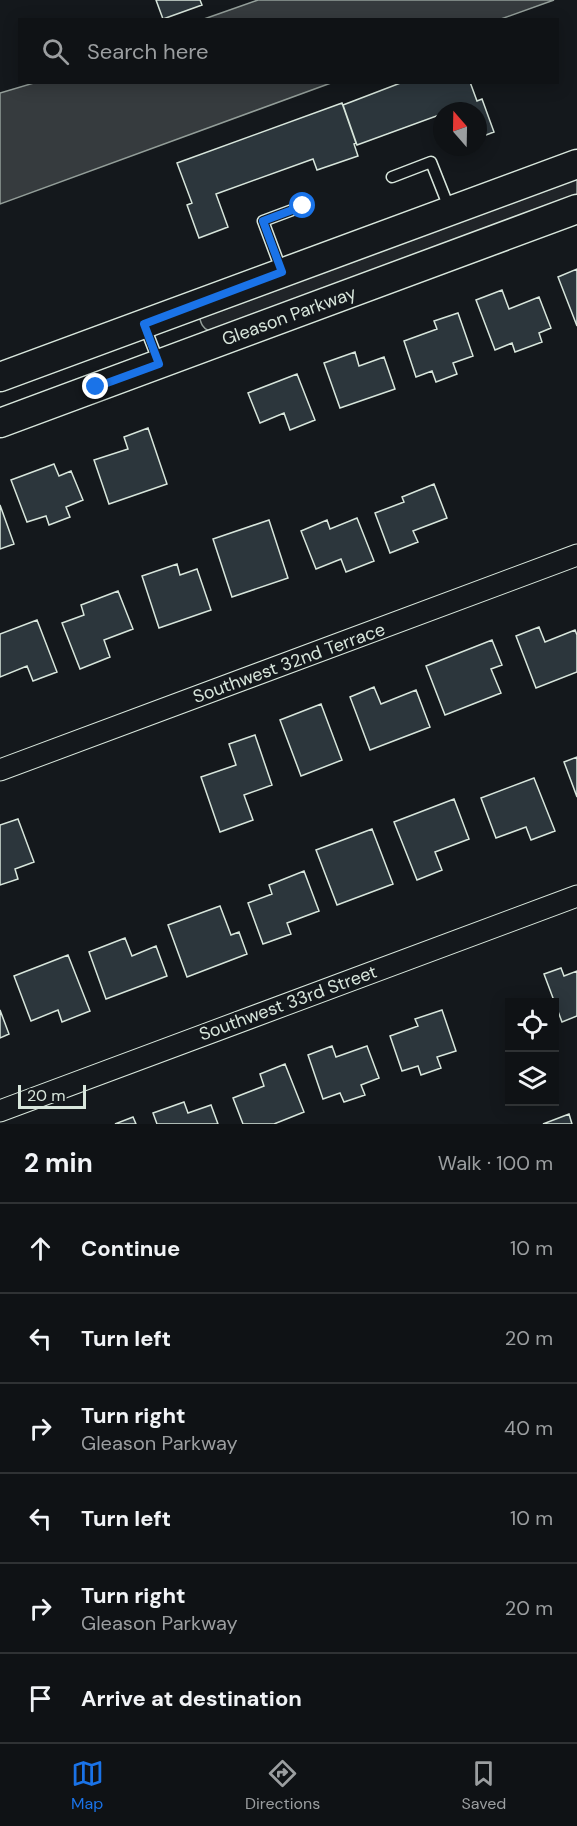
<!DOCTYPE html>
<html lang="en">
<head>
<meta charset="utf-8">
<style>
	:root { --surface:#0f1215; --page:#1d2022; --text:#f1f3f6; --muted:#9b9ea0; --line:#2f3234; --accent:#1a73e8 }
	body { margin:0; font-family:"DM Sans",sans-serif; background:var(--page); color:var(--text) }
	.controls { position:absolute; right:18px; bottom:18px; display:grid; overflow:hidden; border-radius:0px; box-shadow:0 3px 15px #0003 }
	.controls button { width:54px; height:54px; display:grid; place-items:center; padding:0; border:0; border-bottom:2px solid var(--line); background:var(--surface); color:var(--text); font:30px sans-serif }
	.compass { position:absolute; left:433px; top:102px; width:54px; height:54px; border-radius:50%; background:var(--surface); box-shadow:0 3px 15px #0003; rotate:340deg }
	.scale { position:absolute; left:18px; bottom:15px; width:68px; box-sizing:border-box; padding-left:6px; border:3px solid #d8e6dc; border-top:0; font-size:16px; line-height:21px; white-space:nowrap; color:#d8e6dc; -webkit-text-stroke:4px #14181c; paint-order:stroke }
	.stop { position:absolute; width:18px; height:18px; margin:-14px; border:4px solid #1a73e8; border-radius:50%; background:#fff }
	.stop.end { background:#1a73e8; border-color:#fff; box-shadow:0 2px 6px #0008 }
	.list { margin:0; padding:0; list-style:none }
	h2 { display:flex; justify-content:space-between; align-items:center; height:78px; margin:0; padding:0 24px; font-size:26px }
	h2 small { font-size:20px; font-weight:400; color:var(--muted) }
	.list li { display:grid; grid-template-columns:39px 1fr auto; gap:18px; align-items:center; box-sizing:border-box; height:90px; padding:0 24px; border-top:2px solid var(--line) }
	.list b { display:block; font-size:22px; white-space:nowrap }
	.list p { margin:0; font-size:20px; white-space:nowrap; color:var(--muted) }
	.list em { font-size:20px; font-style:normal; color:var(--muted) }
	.icon { flex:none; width:33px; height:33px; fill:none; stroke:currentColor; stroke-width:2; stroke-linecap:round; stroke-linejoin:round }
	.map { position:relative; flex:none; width:577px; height:1124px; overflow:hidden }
	.search { position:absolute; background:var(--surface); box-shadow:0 3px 15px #0003; left:18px; right:18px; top:18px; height:66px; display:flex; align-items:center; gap:15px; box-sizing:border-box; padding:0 21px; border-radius:0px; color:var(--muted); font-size:22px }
	.sheet { height:618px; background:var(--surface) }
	nav { display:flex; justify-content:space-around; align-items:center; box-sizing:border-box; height:84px; border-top:2px solid var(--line); background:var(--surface); font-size:16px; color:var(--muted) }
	nav a { display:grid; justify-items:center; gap:3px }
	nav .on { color:var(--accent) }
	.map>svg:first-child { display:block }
</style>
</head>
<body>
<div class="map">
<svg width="577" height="1124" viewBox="0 0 577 1124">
	<rect width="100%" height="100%" fill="#14181c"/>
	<path fill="#202428" stroke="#939e99" stroke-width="1.5" d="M577,173V195L209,331C202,328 201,323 199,316Z"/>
	<path fill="#363b3e" stroke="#939e99" stroke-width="1.5" d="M258,0H554L501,19H204Z
		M34,83V82L331,83L0,204V93Z"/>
	<path fill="#2c363c" stroke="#d8e6dc" stroke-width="1.5" d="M156,0H200L202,5L163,19Z
		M403,82H470L477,101L482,99L494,132L478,138V111H442V114L357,145L343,105Z
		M342,103L356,143L354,144L358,156L317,170L313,159L216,194L228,227L199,238L187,205L192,203L177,163Z
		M577,269V326L558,277Z
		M502,290L509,309L539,297L551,328L539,333L542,342L515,352L512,343L495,350L476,300Z
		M458,313L473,356L453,363L457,374L436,382L432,371L416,377L404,341L437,329L434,321Z
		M355,352L359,366L384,357L395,389L340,408L324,363Z
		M297,374L315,420L290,430L284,413L260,423L248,393Z
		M148,428L167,484L109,504L94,460L128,449L124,437Z
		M54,464L59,476L71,471L83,500L66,507L70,517L49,525L46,516L27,522L11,480Z
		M434,484L447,518L413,531L418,542L390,553L375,513L404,502L402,497Z
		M0,505L14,544L0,549Z
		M357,518L374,561L346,572L341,559L316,569L301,531L327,520L330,529Z
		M269,520L288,578L232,597L213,539Z
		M177,564L180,575L197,569L211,610L159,628L142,576Z
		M118,591L133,629L104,640L110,657L80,669L62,623L84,615L81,605Z
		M37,620L57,672L33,681L27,666L0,677V634Z
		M539,627L545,642L575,630L577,635V672L536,688L516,636Z
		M492,640L502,665L491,669L501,693L445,715L426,666Z
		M374,687L381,704L416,690L430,727L370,750L350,697Z
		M321,704L342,760L301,776L280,720Z
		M255,735L272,785L244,795L253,820L220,832L201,777L236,765L229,744Z
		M577,757V797L564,762Z
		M534,778L555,831L531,840L526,827L496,838L481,798Z
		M454,799L469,839L435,852L442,870L417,880L394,822Z
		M18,819L34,862L15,869L18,879L0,885V825Z
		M372,829L393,884L337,905L316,850Z
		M304,871L319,911L287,923L291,934L263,944L248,903L272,894L269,885Z
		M220,906L231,935L239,932L247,954L187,977L168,925Z
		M125,938L132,956L156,946L167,976L106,999L89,952Z
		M68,955L90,1011L62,1022L58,1010L31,1021L14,976Z
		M561,968L564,976L577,971V1016L562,1022L544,974Z
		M0,1010L9,1034L0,1038Z
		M442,1010L456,1051L437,1057L441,1068L421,1075L418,1066L402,1071L390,1036L418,1026L415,1019Z
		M332,1046L336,1057L367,1046L379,1078L361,1085L365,1095L344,1102L340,1093L323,1099L308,1055Z
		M285,1064L304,1112L274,1124H243L233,1098L264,1086L260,1074Z
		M184,1102L188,1113L211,1105L218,1124H157L153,1113Z
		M569,1114L572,1124H543Z
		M133,1117L136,1124H115Z"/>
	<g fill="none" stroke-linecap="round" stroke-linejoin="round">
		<g stroke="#d8e6dc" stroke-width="13">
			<path id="lane" d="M392,177L431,162L450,210
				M282,272L263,221L303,206
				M144,324L159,363"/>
		</g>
		<g stroke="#d8e6dc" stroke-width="23">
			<path id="street" d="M0,770L577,555
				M0,1111L577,896"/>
		</g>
		<g stroke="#d8e6dc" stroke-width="31">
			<path id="secondary" d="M0,377L577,164
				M0,423L577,209"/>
		</g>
		<use href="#lane" stroke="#14181c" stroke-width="10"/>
		<use href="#street" stroke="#14181c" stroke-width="21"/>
		<use href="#secondary" stroke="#14181c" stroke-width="28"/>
	</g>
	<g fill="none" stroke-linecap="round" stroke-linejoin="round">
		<path stroke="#1a73e8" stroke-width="8" d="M96,387L159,364L144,324L282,272L263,221L303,206"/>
	</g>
	<g text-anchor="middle" stroke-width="4.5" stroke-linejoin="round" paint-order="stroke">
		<g font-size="18" fill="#d8e6dc" stroke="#14181c">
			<text transform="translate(289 316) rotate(-20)" y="6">Gleason Parkway</text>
			<text transform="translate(289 663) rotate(-20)" y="6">Southwest 32nd Terrace</text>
			<text transform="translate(288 1003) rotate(-20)" y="6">Southwest 33rd Street</text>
		</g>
	</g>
</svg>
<div class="controls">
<button><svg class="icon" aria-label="locate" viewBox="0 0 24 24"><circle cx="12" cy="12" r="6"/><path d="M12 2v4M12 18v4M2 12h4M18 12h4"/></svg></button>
<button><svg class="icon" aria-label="layers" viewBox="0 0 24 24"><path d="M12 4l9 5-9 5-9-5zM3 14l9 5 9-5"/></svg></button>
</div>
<svg class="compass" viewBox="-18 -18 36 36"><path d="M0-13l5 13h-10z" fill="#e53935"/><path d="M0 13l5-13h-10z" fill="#9b9ea0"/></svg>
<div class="scale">20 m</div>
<div class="stop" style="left:303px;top:206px"></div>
<div class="stop end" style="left:96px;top:387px"></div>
<div class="search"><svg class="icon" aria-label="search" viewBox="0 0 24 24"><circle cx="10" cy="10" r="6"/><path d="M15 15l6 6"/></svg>Search here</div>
</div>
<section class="sheet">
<h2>2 min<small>Walk · 100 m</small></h2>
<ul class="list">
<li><svg class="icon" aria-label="ahead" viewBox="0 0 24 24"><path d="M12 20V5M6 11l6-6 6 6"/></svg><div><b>Continue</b></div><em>10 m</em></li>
<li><svg class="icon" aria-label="left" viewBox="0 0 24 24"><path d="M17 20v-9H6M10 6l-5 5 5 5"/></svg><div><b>Turn left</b></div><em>20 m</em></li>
<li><svg class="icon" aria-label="right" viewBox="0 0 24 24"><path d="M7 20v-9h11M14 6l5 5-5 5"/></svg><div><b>Turn right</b><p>Gleason Parkway</p></div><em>40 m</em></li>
<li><svg class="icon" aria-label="left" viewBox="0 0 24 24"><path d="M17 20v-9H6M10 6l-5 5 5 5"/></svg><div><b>Turn left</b></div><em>10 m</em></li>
<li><svg class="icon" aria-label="right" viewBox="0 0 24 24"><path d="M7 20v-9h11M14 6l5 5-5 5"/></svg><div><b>Turn right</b><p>Gleason Parkway</p></div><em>20 m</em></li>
<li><svg class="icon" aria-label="arrive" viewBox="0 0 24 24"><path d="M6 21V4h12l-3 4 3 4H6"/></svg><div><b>Arrive at destination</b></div></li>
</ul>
</section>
<nav>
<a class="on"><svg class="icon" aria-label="map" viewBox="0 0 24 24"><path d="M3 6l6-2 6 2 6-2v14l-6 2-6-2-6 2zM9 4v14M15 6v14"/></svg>Map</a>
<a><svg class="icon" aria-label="directions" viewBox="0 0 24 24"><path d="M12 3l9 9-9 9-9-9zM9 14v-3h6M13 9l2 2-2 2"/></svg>Directions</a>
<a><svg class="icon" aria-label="saved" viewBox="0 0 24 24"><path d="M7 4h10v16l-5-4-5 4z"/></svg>Saved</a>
</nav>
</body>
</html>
